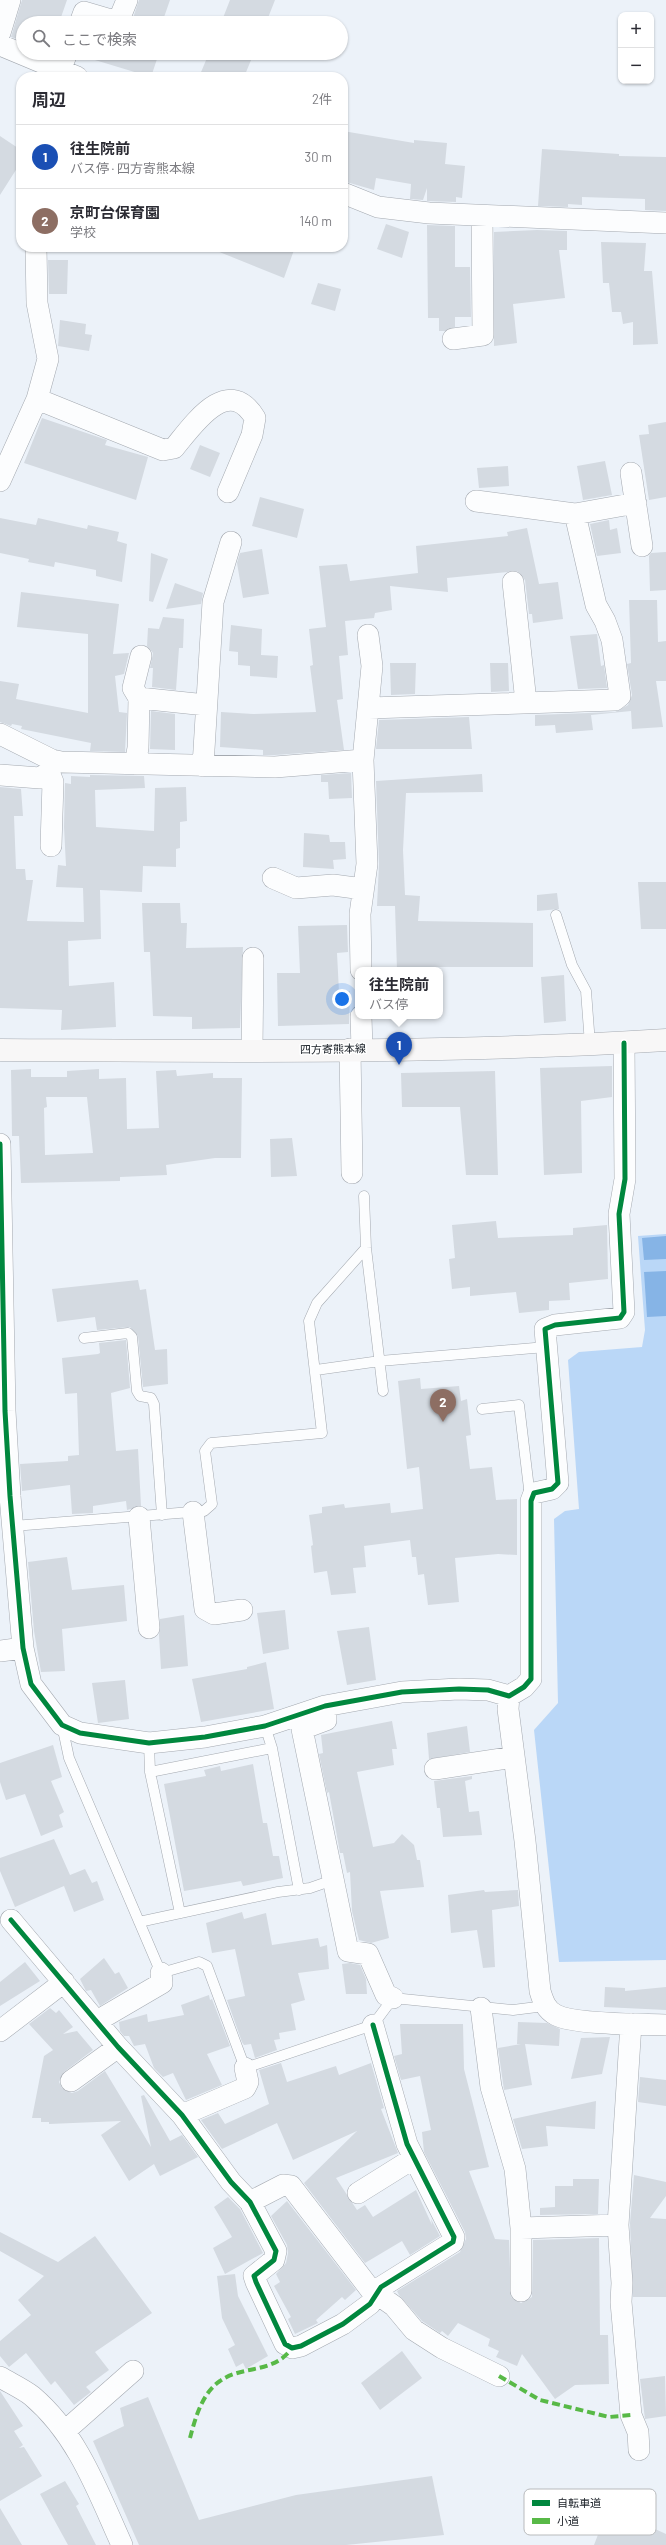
<!DOCTYPE html>
<html lang="ja">
<head>
<meta charset="utf-8">
<style>
	:root { --surface:#fff; --page:#f2f2f3; --text:#2b2b33; --muted:#7c7c81; --line:#e1e1e2; --accent:#61676e }
	body { margin:0; font-family:Barlow,"Noto Sans JP",sans-serif; background:var(--page); color:var(--text) }
	.controls { position:absolute; right:12px; top:12px; display:grid; overflow:hidden; border-radius:8px; box-shadow:0 1px 3px #0004 }
	.controls button { width:36px; height:36px; display:grid; place-items:center; padding:0; border:0; border-bottom:1px solid var(--line); background:var(--surface); color:var(--text); font:20px sans-serif }
	.you { position:absolute; left:342px; top:999px; width:14px; height:14px; margin:-10px; border:3px solid #fff; border-radius:50%; background:#1a73e8; box-shadow:0 0 0 6px #1a73e833 }
	.badge { display:grid; place-items:center; width:26px; height:26px; border-radius:50%; background:var(--accent); color:#fff; font-size:13px; font-weight:700 }
	.pin { position:absolute; translate:-50% -33px; filter:drop-shadow(0 1px 2px #0008) }
	.pin::after { content:''; position:absolute; top:21px; width:14px; height:12px; background:inherit; clip-path:polygon(0 0,100% 0,50% 100%) }
	.popup { position:absolute; left:355px; top:967px; width:88px; height:52px; box-sizing:border-box; display:grid; place-content:center; border-radius:8px; background:var(--surface); filter:drop-shadow(0 1px 3px #0005); font-size:13px; white-space:nowrap; color:var(--muted) }
	.popup b { font-size:15px; color:var(--text) }
	.popup::after { content:''; position:absolute; left:50%; top:100%; margin-left:-8px; border:8px solid transparent; border-top-color:var(--surface) }
	.list { margin:0; padding:0; list-style:none }
	h2 { display:flex; justify-content:space-between; align-items:center; height:52px; margin:0; padding:0 16px; font-size:17px }
	h2 small { font-size:13px; font-weight:400; color:var(--muted) }
	.list li { display:grid; grid-template-columns:26px 1fr auto; gap:12px; align-items:center; box-sizing:border-box; height:64px; padding:0 16px; border-top:1px solid var(--line) }
	.list b { display:block; font-size:15px; white-space:nowrap }
	.list p { margin:0; font-size:13px; white-space:nowrap; color:var(--muted) }
	.list em { font-size:13px; font-style:normal; color:var(--muted) }
	.icon { flex:none; width:22px; height:22px; fill:none; stroke:currentColor; stroke-width:2; stroke-linecap:round; stroke-linejoin:round }
	.map { position:relative; flex:none; width:666px; height:2545px; overflow:hidden }
	.search { position:absolute; background:var(--surface); box-shadow:0 1px 3px #0004; left:16px; top:16px; width:332px; height:44px; display:flex; align-items:center; gap:10px; box-sizing:border-box; padding:0 14px; border-radius:22px; color:var(--muted); font-size:15px }
	.panel { position:absolute; background:var(--surface); box-shadow:0 1px 3px #0004; left:16px; top:72px; width:332px; height:180px; border-radius:16px }
	.map>svg:first-child { display:block }
</style>
</head>
<body>
<div class="map">
<svg width="666" height="2545" viewBox="0 0 666 2545">
	<rect width="100%" height="100%" fill="#ecf2f9"/>
	<path fill="#bad7f7" d="M666,1234V1960L559,1962L534,1730L558,1703L554,1519L565,1511L579,1509L568,1360L579,1352L642,1347L645,1330L638,1236Z"/>
	<path fill="#86b4e6" d="M666,1236V1259L644,1260L642,1238Z
		M666,1271V1316L647,1317L644,1272Z"/>
	<path fill="#d4dae1" fill-rule="evenodd" d="M22,0H67L59,23H23V41L11,37Z
		M139,0H170L162,23H146L133,18Z
		M230,0H275L266,23H221Z
		M86,53H159L151,77L85,57Z
		M209,53H254L244,77H199Z
		M343,131L414,143V140L447,143L445,164L465,166L462,198L456,197V202L427,201V188L423,200L410,199L411,184L376,178L374,190L343,181Z
		M0,136L21,150V162L0,195Z
		M542,149L619,154V156L666,157V211L645,210V199L582,197V205L568,204V207L538,206Z
		M386,224L409,232L402,258L377,249Z
		M427,225L455,226V267H470L471,317H455V327L445,331H439V318H428Z
		M537,230L567,231V250H559L565,298L513,304L517,343L494,346V232Z
		M601,242L646,243L644,271H652L658,344L633,345V322L623,324L621,312H612L609,283H603Z
		M207,247H286L294,250L284,278Z
		M48,260H68L67,294H49Z
		M318,283L341,289L335,311L311,304Z
		M60,320L86,324L85,334L92,335L89,351L58,346Z
		M42,418L107,440L105,445L148,457L136,500L24,463Z
		M666,422V497L649,500L639,435L649,434L648,425Z
		M200,445L220,453L210,477L190,469Z
		M605,461L612,495L583,500L577,466Z
		M508,466L509,486L479,488L477,468Z
		M260,497L304,509L297,538L252,526Z
		M0,518L36,525L38,518L87,529L88,525L119,532L117,541L127,544L122,582L96,576V570L55,562L54,567L28,562L29,559L0,553Z
		M609,520L610,530L617,528L621,553L597,556L590,524Z
		M527,528L539,584L558,582L563,619L533,623L532,614H529L525,580L517,571L447,578L448,592L390,586L392,610L375,613L374,618L345,621L348,655L339,656L343,699L337,700L344,750L275,755H263V750L220,747L221,712L253,714L316,712L310,666L313,665L309,629L326,627L319,566L347,564L350,581L418,573L416,546L508,536L507,532Z
		M262,549L269,594L243,598L237,563L240,553Z
		M666,552V590L650,591L649,556L651,553Z
		M151,553L168,559L153,602L149,601Z
		M175,583L203,593L201,604L166,609Z
		M21,592L119,604L113,654L129,653L124,674L115,676L119,712L127,713L125,752L90,751L91,743L21,729L22,726L12,724L11,726L0,722V681L19,684L16,699L88,713V634L17,627Z
		M629,600H657L658,642L666,641V681H656L663,727L632,729L631,711L591,715L593,730L556,733L555,725L535,726V715L615,712L628,705L632,695L627,664L631,663Z
		M163,617L184,619L183,648H179L176,690L152,687L153,668H150L153,653L147,646L148,628L159,629Z
		M231,625L262,629L261,655L278,656L277,678L250,676V666L238,665V652L229,651Z
		M597,634L601,666L604,665L607,688L578,689L570,636Z
		M390,663H416L415,694L391,695Z
		M490,663H508L509,691L491,692Z
		M151,711L175,714V750L150,749Z
		M469,717L472,749H376L379,720Z
		M351,773L352,798L329,799L328,782H321V775Z
		M482,774L483,792L406,793L403,850L405,895L420,896L418,921L533,923V967H418L419,970H397L395,906H377L379,864L376,781Z
		M90,775L144,776L145,788L95,790L96,827L154,831L155,788L186,787L187,821L180,822V848L176,849V867L143,866L142,892L100,890L101,939L68,941L69,986L114,982L116,1027L61,1030L62,1010L0,1008V787L21,789L23,816H14L16,869H25L26,880H33L27,921L84,922L83,888L56,887L58,865L66,866L64,827L65,783L71,784V776L90,777Z
		M304,833L329,835L330,842H345L346,859L333,860L334,869L303,867Z
		M638,882H666V929H641Z
		M557,893L559,909L537,911V895Z
		M142,903H180L181,923H187L186,948L243,947L240,1028L192,1029V1017L153,1016L150,952H144Z
		M347,925L348,952L337,953L339,992L350,991L349,1024L278,1026L277,973H300L298,926Z
		M564,975L566,1021L544,1023L541,977Z
		M612,1066V1097L581,1101L582,1173L544,1175L540,1068Z
		M31,1069V1077H67V1071L99,1069V1079L126,1078L127,1129L159,1128L156,1071L176,1070L177,1076L213,1073V1078H242L241,1158H215L166,1165L167,1175L120,1177V1181L21,1183L19,1136H12L11,1070ZM46,1097H87L93,1153L45,1155L44,1108L47,1107Z
		M495,1071L498,1175H466L460,1107H402L401,1073Z
		M292,1138L297,1176L271,1177L270,1139Z
		M496,1221L498,1238L573,1235V1228L607,1225L608,1279L569,1283L570,1300L549,1301V1310L519,1313L516,1292L470,1296V1287L452,1289L449,1259L455,1258L452,1225Z
		M138,1280L140,1290L146,1289L155,1350L167,1349L168,1384L143,1387L138,1336L130,1327L97,1330L95,1317L57,1322L52,1289Z
		M126,1340L130,1388L111,1393L116,1451L138,1449L141,1506L127,1510L126,1501L93,1506V1513L72,1514L70,1485L22,1491L20,1464L68,1461V1456L79,1455L77,1393L65,1394L62,1358L98,1354L100,1353L99,1343Z
		M420,1378L421,1389L459,1386L461,1401L467,1399L471,1435L466,1436L470,1469L492,1467L496,1500L517,1499V1555L498,1554L455,1558L459,1602L428,1605L424,1574L418,1575L416,1557H412L410,1540L364,1546L366,1567L353,1568L356,1593L331,1595L327,1571L314,1573L311,1546L313,1545L309,1515L322,1513V1507L344,1504L345,1508L390,1503L391,1513L423,1509L419,1467L407,1469L398,1381Z
		M67,1557L72,1590L124,1585L127,1621L62,1629L65,1671L41,1672L34,1631L28,1562Z
		M285,1610L289,1649L263,1654L257,1613Z
		M184,1615L188,1666L161,1669L159,1635L160,1619Z
		M369,1627L376,1680L347,1685L337,1631Z
		M266,1662L274,1709L201,1722L192,1679L247,1669V1667Z
		M125,1680L129,1719L98,1723L92,1683Z
		M392,1721L397,1749H392L394,1765L357,1772L373,1847L394,1843L402,1834L414,1845L417,1860H420L424,1887L380,1891L389,1938L371,1943L359,1940L352,1911L350,1872L347,1873L343,1853H340L329,1792L327,1793L319,1754L323,1753L321,1735Z
		M467,1726L470,1752L429,1759L427,1733Z
		M53,1745L62,1777L51,1781L64,1812L59,1815L63,1827L41,1836L25,1794L6,1800L0,1782V1763Z
		M253,1764L263,1823H267L273,1856H279L283,1878L243,1886L241,1881L184,1891L164,1784L206,1776L204,1770L220,1766L221,1771Z
		M472,1776V1779L465,1781L469,1812L479,1811L482,1835L443,1837L440,1808H437L434,1781Z
		M54,1839L70,1875L85,1869L92,1883L97,1881L104,1900L74,1912L64,1886L15,1907L0,1871V1858Z
		M484,1890L485,1892L518,1890L519,1906L492,1910L495,1967L483,1968L477,1930L451,1933L448,1895Z
		M242,1912L244,1919L266,1913L272,1945L318,1938L320,1947L327,1945L329,1969L298,1973L305,2000L291,2004L296,2030L279,2033L280,2039L274,2040L277,2050L255,2058L251,2044L244,2045L242,2042L227,2000L245,1996L235,1949L212,1953L206,1923Z
		M104,1958L115,1974L119,1972L128,1988L100,2006L91,1990L86,1991L80,1979Z
		M25,1962L40,1981L0,2006V1982Z
		M350,1963L360,1965L366,1979L367,1994H346L342,1964Z
		M605,1987L625,1988V1991L666,1987V2010L604,2007Z
		M209,1995L210,2000L212,1999L230,2046L207,2054L222,2085L186,2100L173,2073L163,2077L154,2068L145,2044L134,2046L129,2036H124L120,2031L119,2022L147,2014L148,2022L184,2015L181,2005Z
		M50,2008L56,2013L59,2010L73,2027L63,2034L77,2031L93,2050L64,2072L59,2082L62,2088L72,2093L78,2091L105,2071L151,2147L141,2096L144,2095L170,2141L182,2135L198,2157L160,2176L154,2164L129,2181L101,2135L121,2121L49,2124V2122H41V2118H32L44,2056L53,2050L29,2024Z
		M518,2022L547,2023L560,2029L559,2046L525,2044L532,2085L504,2090L498,2048L521,2044H517Z
		M400,2024H463L464,2069L489,2167L469,2171L495,2239L509,2240L511,2297L521,2303L532,2297L533,2240L599,2238L600,2335H608L609,2384L575,2385L555,2399L522,2354L517,2366L496,2357L499,2351L488,2346L490,2339L458,2323L448,2336L442,2331L440,2333L422,2321L399,2295L397,2291L460,2252L466,2239L465,2232L424,2152L422,2132L431,2130L420,2076L401,2080L394,2056L402,2054Z
		M610,2037L602,2074L571,2079L581,2038Z
		M281,2063L287,2082L336,2066L339,2075L371,2063L384,2108L381,2109L398,2153L336,2178L357,2210L365,2205L373,2217L416,2190L432,2225L431,2219L440,2236L410,2255L402,2241L365,2263L304,2183L357,2131L293,2160L277,2123L222,2149L201,2120L218,2113L225,2124L269,2104L259,2070Z
		M640,2077L666,2080V2106L638,2102Z
		M596,2101L595,2129L546,2126L548,2146L522,2149L513,2119Z
		M634,2175L666,2182V2196L650,2218L666,2219V2297H633L630,2223Z
		M573,2179H599L598,2214L540,2215V2208L555,2207V2186H573Z
		M228,2197L240,2209L263,2253L225,2274L213,2248L232,2237L214,2207Z
		M287,2201L356,2290L345,2300L342,2297L316,2320L318,2323L295,2334L288,2319L291,2317L274,2286L280,2282L276,2274L286,2263L288,2253L287,2245L271,2216Z
		M0,2232L58,2262L95,2236L152,2313L95,2352L109,2370L86,2387L91,2392L74,2405L55,2381L51,2385L26,2353L9,2367L0,2356V2341L31,2315L18,2300L44,2276L0,2251Z
		M235,2274L238,2296L268,2356L246,2369L243,2363L236,2367L228,2349L235,2345L222,2318L217,2276Z
		M402,2351L422,2378L380,2410L361,2383Z
		M665,2376L666,2416L645,2419L640,2379Z
		M0,2391L23,2426L14,2431L23,2445L19,2448L24,2447L42,2476L0,2501Z
		M148,2397L199,2520L296,2495L432,2476L444,2535L346,2545H139L93,2441L124,2426L120,2408Z
		M65,2481L79,2504L76,2506L96,2545H68L40,2494Z
		M0,2508L22,2545H0Z
		M604,2519L621,2526L623,2521L640,2528L642,2523L666,2534V2545H594Z"/>
	<g fill="none" stroke-linecap="round" stroke-linejoin="round">
		<g stroke="#a4a9b0" stroke-width="11">
			<path id="lane" d="M556,915L572,965L586,991L590,1044
				M364,1196L366,1248L383,1391
				M84,1338L128,1333L132,1337L137,1391L140,1396L151,1398L154,1404L162,1515
				M316,1370L380,1361L546,1347
				M482,1409L519,1405L530,1497
				M13,1526L204,1511L212,1504L205,1451L211,1443L322,1433L309,1321L317,1303L366,1248
				M62,1725L69,1758L161,1973L199,1962L207,1966L245,2068L373,2025L393,1998L513,2010L545,2006
				M265,1726L272,1748L299,1890
				M149,1743L150,1772L180,1913
				M150,1772L272,1748
				M139,1922L278,1892L310,1888L333,1880"/>
		</g>
		<g stroke="#a4a9b0" stroke-width="22">
			<path id="street" d="M80,23L84,12L118,22L127,0
				M0,33L10,0
				M0,45L77,77
				M60,70L67,53
				M343,193L378,207L429,213L666,223
				M453,339L483,335L482,216
				M37,399L163,450L174,448C193,425 228,373 255,418L252,435L228,492
				M631,473L642,546
				M0,481L37,399L48,359L37,303L36,247
				M476,501L575,514L636,503
				M513,582L526,702
				M139,698L206,705
				M369,708L615,700L620,696L612,640L605,621L596,605L575,514
				M0,734L52,760L61,762L275,767L363,760
				M135,764L138,748L139,698L133,688L141,656
				M203,766L213,602L231,542
				M0,775L40,778L49,772
				M51,846L53,782L49,772L52,760
				M273,878L296,888L333,885L363,889
				M361,970L360,914L367,864L363,760L372,666L368,635
				M361,1016L362,1049
				M350,1049L352,1173
				M252,1050L253,958
				M0,1144L5,1411L10,1496L23,1648L31,1684L62,1725L80,1733L149,1743L205,1737L265,1726L325,1706L402,1692L459,1689L488,1690L509,1696L524,1687L531,1679V1501L534,1493L552,1489L558,1483L545,1329L555,1325L620,1318L624,1312L619,1214L625,1179L624,1043
				M193,1512L205,1609L214,1614L242,1610
				M139,1517L149,1628
				M0,1651L23,1648
				M509,1696L508,1709L525,1841L540,1991C543,2001 546,2010 556,2015C576,2025 641,2024 666,2025
				M326,1713V1720L302,1729L348,1951L368,1954L386,1995L393,1998
				M435,1769L514,1757
				M11,1920L118,2047L182,2115L231,2182L250,2202L276,2251L274,2260L254,2276L256,2282L285,2344L292,2348L301,2346L343,2324L370,2304L381,2287L453,2242L454,2237L407,2144L373,2025
				M481,2008L491,2087L515,2169L521,2228V2291
				M97,2021L162,1983L161,1973
				M631,2024L618,2225L622,2283L621,2302L631,2415L638,2432L639,2450
				M0,2031L64,1982
				M71,2081L118,2047
				M182,2115L245,2088L248,2082L245,2068
				M358,2193L414,2158
				M250,2202L283,2185L291,2186L370,2289L394,2306L414,2330L442,2348L499,2376
				M521,2228L618,2225
				M0,2377C10,2383 23,2389 32,2396C78,2435 98,2492 122,2545
				M65,2431L133,2371"/>
		</g>
		<g stroke="#a4a9b0" stroke-width="23">
			<path id="secondary" d="M0,1050C222,1051 445,1054 666,1040"/>
		</g>
		<use href="#lane" stroke="#fcfdfe" stroke-width="10"/>
		<use href="#street" stroke="#fcfdfe" stroke-width="21"/>
		<use href="#secondary" stroke="#f8f7f7" stroke-width="22"/>
		<path stroke="#58b947" stroke-width="4" stroke-dasharray="8 4" stroke-linecap="butt" d="M499,2376L540,2400L609,2417L631,2415
			M190,2438C195,2419 202,2393 220,2381C242,2365 274,2374 292,2348"/>
		<g stroke="#fff" stroke-width="8">
			<path id="cycleway" d="M0,1144L5,1411L10,1496L23,1648L31,1684L62,1725L80,1733L149,1743L205,1737L265,1726L325,1706L402,1692L459,1689L488,1690L509,1696L524,1687L531,1679V1501L534,1493L552,1489L558,1483L545,1329L555,1325L620,1318L624,1312L619,1214L625,1179L624,1043
				M11,1920L118,2047L182,2115L231,2182L250,2202L276,2251L274,2260L254,2276L256,2282L285,2344L292,2348L301,2346L343,2324L370,2304L381,2287L453,2242L454,2237L407,2144L373,2025"/>
		</g>
		<use href="#cycleway" stroke="#00873e" stroke-width="5"/>
	</g>
	<g text-anchor="middle" stroke-width="3" stroke-linejoin="round" paint-order="stroke">
		<g font-size="11" fill="#161c23" stroke="#fff">
			<text transform="translate(333 1049) rotate(-1)" y="4">四方寄熊本線</text>
		</g>
	</g>
	<rect x="524" y="2489" width="132" height="46" rx="6" fill="#fff" stroke="#b9bbbd" stroke-width="1"/>
	<rect x="532" y="2500" width="18" height="6" fill="#00873e"/>
	<rect x="532" y="2518" width="18" height="6" fill="#58b947"/>
	<g font-size="11" fill="#161c23">
		<text x="557" y="2507">自転車道</text>
		<text x="557" y="2525">小道</text>
	</g>
</svg>
<div class="controls">
<button>+</button>
<button>−</button>
</div>
<div class="you"></div>
<div class="pin badge" style="left:399px;top:1065px;background:#1a4fb4">1</div>
<div class="popup"><b>往生院前</b>バス停</div>
<div class="pin badge" style="left:443px;top:1422px;background:#8d6e63">2</div>
<div class="search"><svg class="icon" aria-label="search" viewBox="0 0 24 24"><circle cx="10" cy="10" r="6"/><path d="M15 15l6 6"/></svg>ここで検索</div>
<section class="panel">
<h2>周辺<small>2件</small></h2>
<ul class="list">
<li><span class="badge" style="background:#1a4fb4">1</span><div><b>往生院前</b><p>バス停 · 四方寄熊本線</p></div><em>30 m</em></li>
<li><span class="badge" style="background:#8d6e63">2</span><div><b>京町台保育園</b><p>学校</p></div><em>140 m</em></li>
</ul>
</section>
</div>
</body>
</html>
